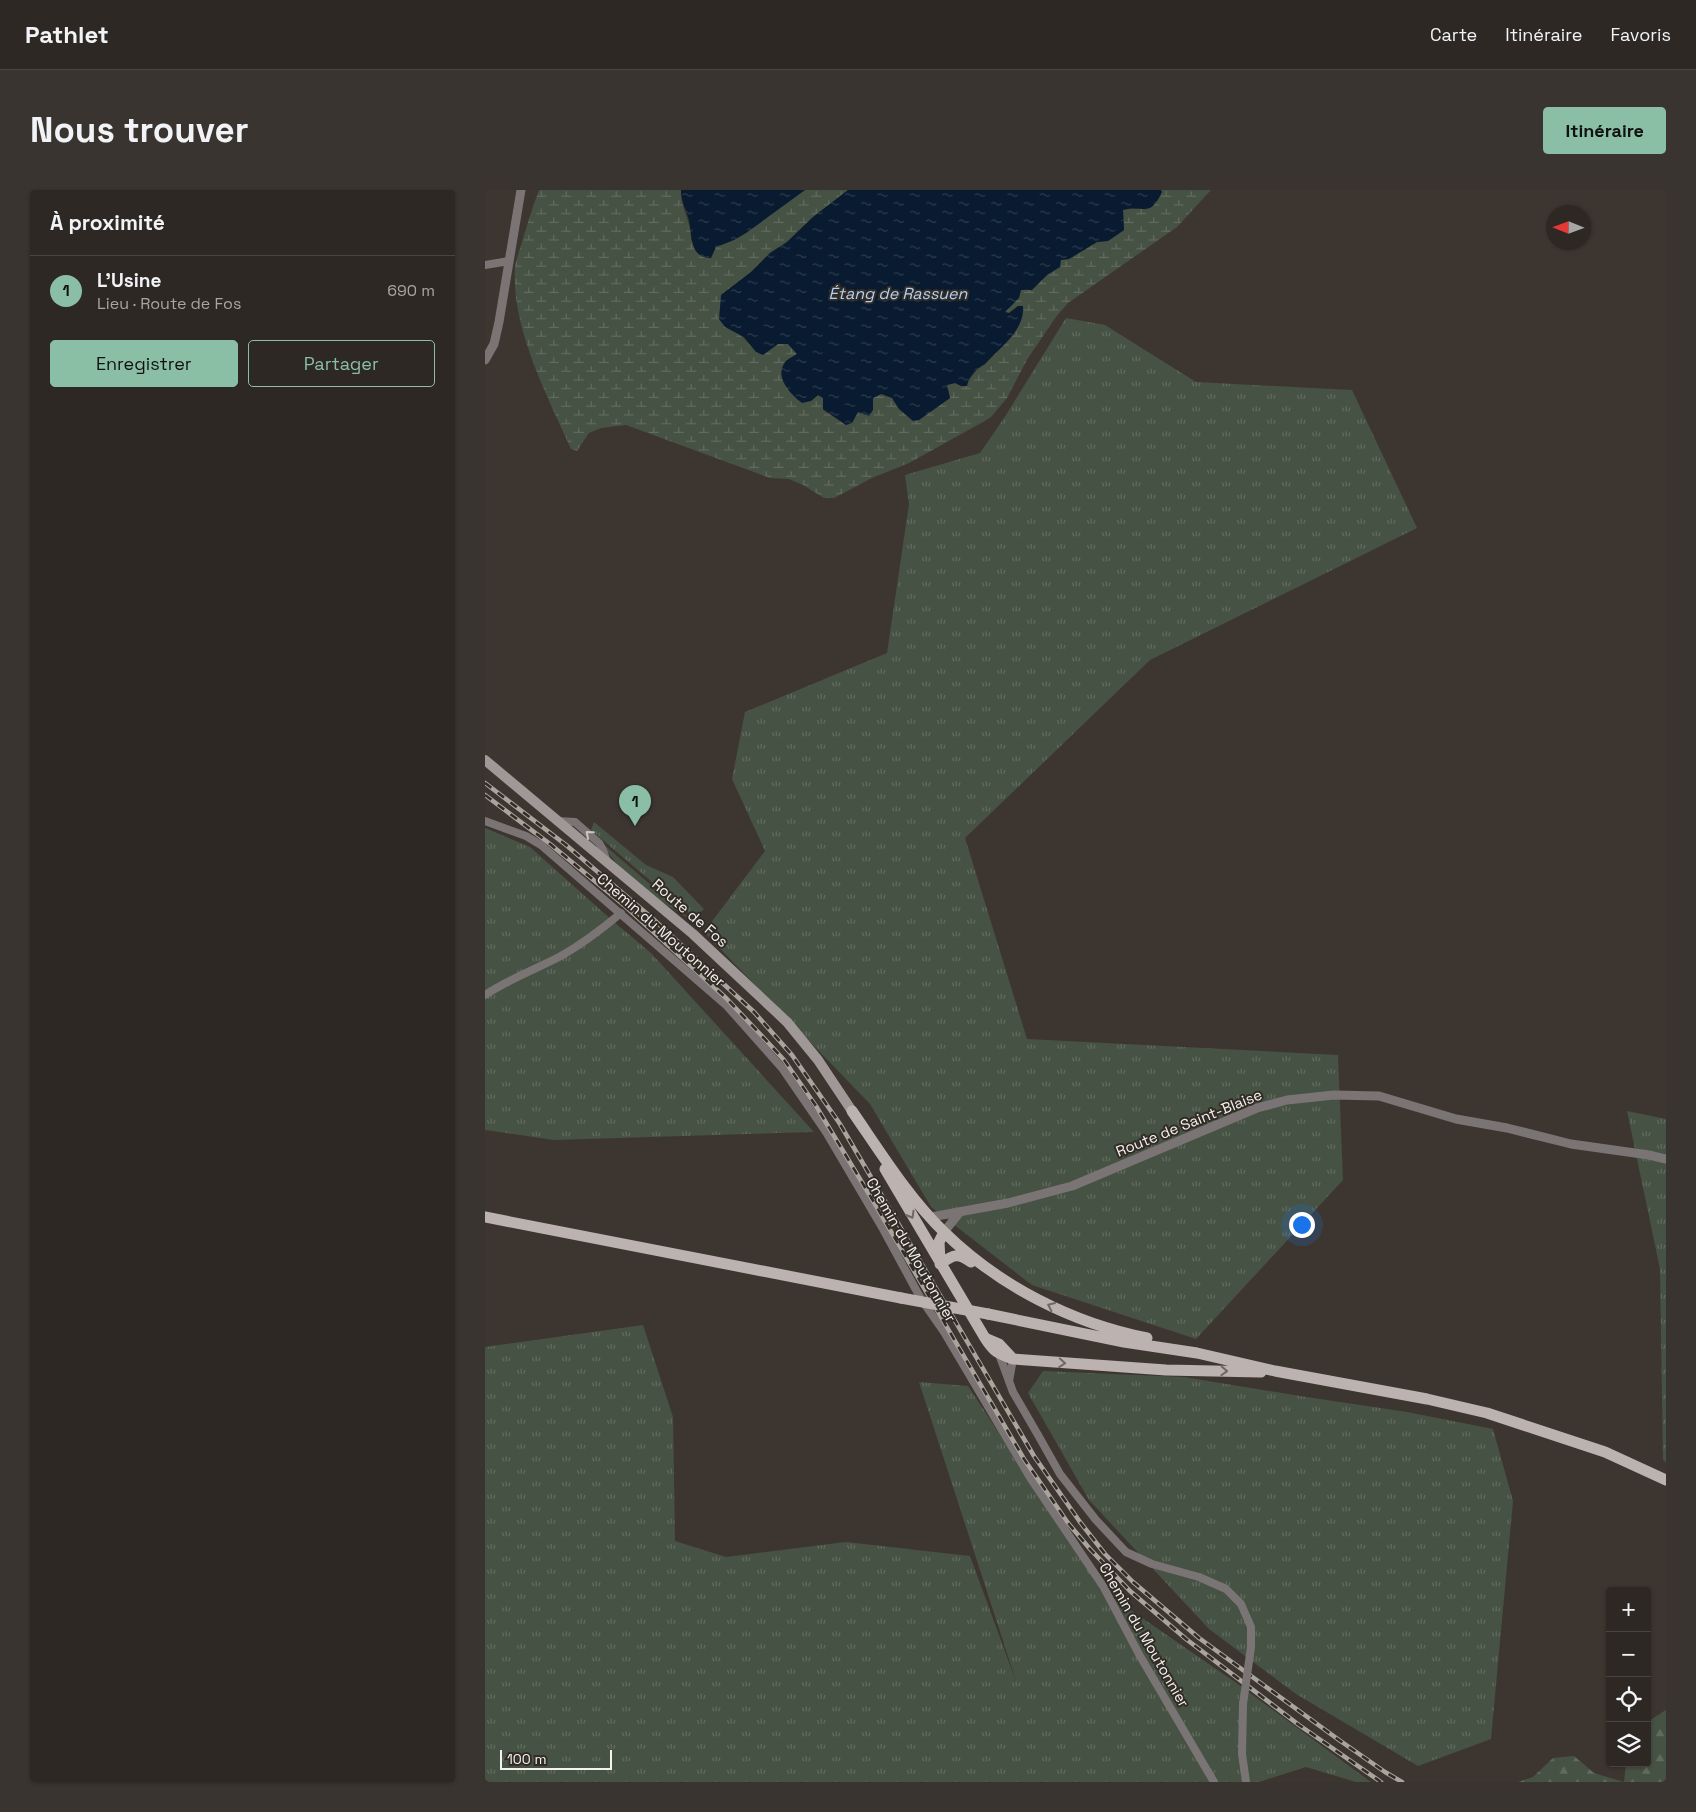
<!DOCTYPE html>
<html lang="fr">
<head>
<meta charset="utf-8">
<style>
	:root { --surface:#2e2824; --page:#3a3431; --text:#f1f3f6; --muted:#a7a6a6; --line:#494441; --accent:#8abfa5 }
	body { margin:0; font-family:"Space Grotesk",sans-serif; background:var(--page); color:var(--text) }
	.controls { position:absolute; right:15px; bottom:15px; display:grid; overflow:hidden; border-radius:5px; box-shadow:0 1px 4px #0004 }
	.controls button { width:45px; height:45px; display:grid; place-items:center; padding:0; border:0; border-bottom:1px solid var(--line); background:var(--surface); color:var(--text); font:25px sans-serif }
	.compass { position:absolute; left:1061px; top:15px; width:45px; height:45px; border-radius:50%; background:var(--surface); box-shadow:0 1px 4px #0004; rotate:271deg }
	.scale { position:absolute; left:15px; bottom:12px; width:112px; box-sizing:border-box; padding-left:5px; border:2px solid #f5f1ed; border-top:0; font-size:14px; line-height:18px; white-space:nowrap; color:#f5f1ed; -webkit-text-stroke:4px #322c26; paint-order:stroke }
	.you { position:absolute; left:816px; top:1034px; width:18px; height:18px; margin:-12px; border:4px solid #fff; border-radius:50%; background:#1a73e8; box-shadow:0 0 0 8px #1a73e833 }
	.badge { display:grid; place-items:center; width:32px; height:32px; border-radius:50%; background:var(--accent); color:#111; font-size:16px; font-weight:700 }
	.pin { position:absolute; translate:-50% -41px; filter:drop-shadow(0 1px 2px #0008) }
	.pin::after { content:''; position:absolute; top:26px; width:18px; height:15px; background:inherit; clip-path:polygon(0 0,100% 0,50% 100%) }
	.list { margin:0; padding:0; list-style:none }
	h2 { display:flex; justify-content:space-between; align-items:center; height:65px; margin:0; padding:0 20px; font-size:21px }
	h2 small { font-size:16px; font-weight:400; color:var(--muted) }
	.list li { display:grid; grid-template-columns:32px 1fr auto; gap:15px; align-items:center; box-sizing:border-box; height:70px; padding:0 20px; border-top:1px solid var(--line) }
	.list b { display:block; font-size:19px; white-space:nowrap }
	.list p { margin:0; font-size:16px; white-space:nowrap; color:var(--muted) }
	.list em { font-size:16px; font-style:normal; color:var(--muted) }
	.actions { display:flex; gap:10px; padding:15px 20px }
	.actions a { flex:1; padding:11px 0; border:1px solid var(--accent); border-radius:5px; text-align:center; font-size:18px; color:var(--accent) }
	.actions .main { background:var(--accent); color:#111 }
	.icon { flex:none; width:28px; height:28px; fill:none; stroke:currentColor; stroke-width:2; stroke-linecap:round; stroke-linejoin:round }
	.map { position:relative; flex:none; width:1181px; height:1592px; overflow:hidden; border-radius:5px }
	header { display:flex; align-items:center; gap:30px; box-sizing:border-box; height:70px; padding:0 25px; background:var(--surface); border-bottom:1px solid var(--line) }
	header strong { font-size:24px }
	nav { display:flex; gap:28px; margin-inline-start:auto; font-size:18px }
	.intro { display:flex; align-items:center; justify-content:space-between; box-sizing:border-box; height:120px; padding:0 30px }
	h1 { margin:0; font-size:35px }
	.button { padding:12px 22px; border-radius:5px; background:var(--accent); color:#111; font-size:18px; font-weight:700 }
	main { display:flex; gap:30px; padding:0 30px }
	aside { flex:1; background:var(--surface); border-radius:5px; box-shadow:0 1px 4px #0004 }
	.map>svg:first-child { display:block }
</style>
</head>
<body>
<header>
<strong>Pathlet</strong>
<nav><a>Carte</a><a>Itinéraire</a><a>Favoris</a></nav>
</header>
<div class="intro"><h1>Nous trouver</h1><a class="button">Itinéraire</a></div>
<main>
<aside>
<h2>À proximité<small></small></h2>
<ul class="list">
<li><span class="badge">1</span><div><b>L'Usine</b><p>Lieu · Route de Fos</p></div><em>690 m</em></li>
</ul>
<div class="actions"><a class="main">Enregistrer</a><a>Partager</a></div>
</aside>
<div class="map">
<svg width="1181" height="1592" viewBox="0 0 1181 1592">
	<defs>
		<pattern id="grass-tufts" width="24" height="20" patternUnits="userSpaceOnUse" patternTransform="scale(1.25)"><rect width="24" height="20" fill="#465243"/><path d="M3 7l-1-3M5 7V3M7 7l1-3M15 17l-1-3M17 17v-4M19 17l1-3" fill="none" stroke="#616b5e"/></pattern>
		<pattern id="forest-firs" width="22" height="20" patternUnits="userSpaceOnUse" patternTransform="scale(1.25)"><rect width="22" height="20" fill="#465243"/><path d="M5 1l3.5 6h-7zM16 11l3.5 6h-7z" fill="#616b5e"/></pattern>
		<pattern id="wetland-marsh" width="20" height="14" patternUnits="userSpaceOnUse" patternTransform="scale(1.25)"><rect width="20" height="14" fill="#465243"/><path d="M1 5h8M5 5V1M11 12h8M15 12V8" fill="none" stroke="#616b5e"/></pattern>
		<pattern id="water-ripples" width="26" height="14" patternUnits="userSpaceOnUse" patternTransform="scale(1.25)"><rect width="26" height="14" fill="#091b30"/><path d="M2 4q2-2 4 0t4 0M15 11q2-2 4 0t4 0" fill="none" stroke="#2d3d4e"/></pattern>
	</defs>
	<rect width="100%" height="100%" fill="#3d3630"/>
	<path fill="url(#grass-tufts)" d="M581,128L620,135L711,192L867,200L932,338L665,470L480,648L542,849L853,865L858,990L711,1149L547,1095L446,1017L385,914L219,742L280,661L247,589L260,522L402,463L424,314L420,285L495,263L521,225Z
		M109,632L161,675L188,687L219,719L209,728L106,640Z
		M0,638L45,657L129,732L166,763L329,942L69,950L0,940Z
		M118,654L209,732C176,711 137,689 118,654Z
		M1142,921L1181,929V1272L1178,1270L1175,1079Z
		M158,1135L188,1227L190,1351L241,1367L361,1352L485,1366L532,1494L434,1192L483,1196L618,1401L750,1492L886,1592H871L821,1577L774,1592H0V1157Z
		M558,1181L699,1187L815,1206L922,1222L1008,1239L1028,1311L1006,1549L933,1576L811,1504L724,1439L604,1310L543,1203Z"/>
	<path fill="url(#forest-firs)" d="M1181,1520V1592H1139L1141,1573H1162V1532Z
		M1089,1566L1109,1583L1139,1592H1033L1048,1587L1068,1568Z"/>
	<path fill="url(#wetland-marsh)" d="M54,0H196C195,18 207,32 206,50L220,68H226L231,57L249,50L261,43L320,0H363L328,27L302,52L285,63L266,82L236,105L250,142C263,149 266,160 278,165L293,154H303L312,164L326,211L333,205L338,208V220L361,235L367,233L373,222L378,223L388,220V208L397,204L408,208L409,212L434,230L465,208L462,195L484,190L494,177L500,174L530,143L533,116L524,123H519L536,100L547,99L562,85L569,81L576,70L584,69L612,52L623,51L639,40L638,20L646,18L653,19L677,2L676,0H726L692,37L583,113L571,127L543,168L522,208L506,227L498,232L424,273L387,288L349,308H339L318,295L304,289L285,288L141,235L116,238L104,243L92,261L86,259C62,205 26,138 30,77C31,70 34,62 36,55C42,36 47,18 54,0Z"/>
	<path fill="url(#water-ripples)" d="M196,0H320L261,43L249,50L231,57L226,68C203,68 208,43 203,27C200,17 196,11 196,0Z
		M363,0H676L677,2C664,29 660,14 638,20L639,40L623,51L612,52L584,69L576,70L575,77L562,85L547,100H536L534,108L520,122L524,123L533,116H538C540,141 515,157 500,174C491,179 484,186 482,196H476L470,193L462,195L465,208L434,230L428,231L414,219L407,208L396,204L388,208V220L384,226L373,222L367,233L361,235L338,219V208L333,205L326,211L317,213C305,204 288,186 301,171C304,168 309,166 312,164L303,154H293L278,165L271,162L259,147L240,137L234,129L236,105L266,82L285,63L302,52L328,27Z"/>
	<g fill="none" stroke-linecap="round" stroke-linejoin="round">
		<path stroke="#7a7574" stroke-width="8" d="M0,75L24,71
			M0,631L41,646L56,655L242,816L297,878L341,942L398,1039L436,1109L459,1142L546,1289L618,1396L655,1466L729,1592
			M73,631L90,632L114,653L118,660L122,672
			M0,805C24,789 51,779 76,766C97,754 117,739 136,723
			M514,1164L528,1202L553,1245L575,1284L611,1330L641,1362L667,1374L714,1387L741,1399L756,1414L766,1437V1457
			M524,1191L528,1169
			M758,1514L757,1564L761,1592"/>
		<path stroke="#7a7574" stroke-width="9" d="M0,170L9,154L14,132L36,0
			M446,1027L523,1013L587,996L772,918L802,910L849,905L894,906L971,929L1022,938L1086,954L1164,965L1181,969
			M459,1042L475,1022"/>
		<path stroke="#a09896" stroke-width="10" d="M0,570L208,744L302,832L333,870L367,921"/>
		<path stroke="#bcb2b0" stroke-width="11" d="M367,921C396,963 423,1007 459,1042C514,1096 587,1133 662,1148
			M400,979L500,1148C509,1162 513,1164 528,1169L514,1154L500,1148
			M0,1027L416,1108
			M455,1071L454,1052L459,1042
			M455,1074C468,1065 472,1062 486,1072
			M503,1124L639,1152L712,1163L790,1181L942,1209L1002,1223L1120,1262L1181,1290
			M528,1169L681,1180L776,1182"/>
		<g stroke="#aaa49f" stroke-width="4.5">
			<path id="rail" d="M0,593L81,655L167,728L269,822L307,865L355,934L549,1266L595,1332L620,1364L648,1392L714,1448L854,1550L900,1582L917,1592
				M0,605L65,654L140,716L241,808L275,844L299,870L331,916L387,1009L539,1269L583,1333L605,1359L645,1401L701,1449L814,1535L896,1592"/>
		</g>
		<use href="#rail" stroke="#322c26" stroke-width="2.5" stroke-dasharray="8" stroke-linecap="butt"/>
		<path stroke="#7a7574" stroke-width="8" d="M758,1514L766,1457"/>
		<path stroke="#bcb2b0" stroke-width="11" d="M416,1108L503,1124"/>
	</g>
	<defs><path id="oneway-chevron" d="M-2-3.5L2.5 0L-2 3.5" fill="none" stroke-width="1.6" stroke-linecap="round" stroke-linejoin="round" transform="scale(1.25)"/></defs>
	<use stroke="#cac6c3" href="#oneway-chevron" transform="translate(104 644) rotate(-139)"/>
	<g stroke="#706864">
		<use href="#oneway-chevron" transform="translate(426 1025) rotate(60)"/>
		<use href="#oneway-chevron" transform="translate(566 1116) rotate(-155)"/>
		<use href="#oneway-chevron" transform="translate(577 1173) rotate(4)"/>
		<use href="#oneway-chevron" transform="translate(739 1181) rotate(2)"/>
	</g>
	<g text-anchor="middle" stroke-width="4" stroke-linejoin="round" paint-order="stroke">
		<g font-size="15" fill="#f5f1ed" stroke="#322c26">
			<text transform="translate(205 723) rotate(41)" y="5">Route de Fos</text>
			<text transform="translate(176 740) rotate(41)" y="5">Chemin du Moutonnier</text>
			<text transform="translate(704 933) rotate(-22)" y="5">Route de Saint-Blaise</text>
			<text transform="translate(426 1060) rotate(60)" y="5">Chemin du Moutonnier</text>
			<text transform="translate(659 1445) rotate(60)" y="5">Chemin du Moutonnier</text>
		</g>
		<g font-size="16" font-style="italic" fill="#b1d0f5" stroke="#322c26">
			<text x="413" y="109">Étang de Rassuen</text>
		</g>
	</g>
</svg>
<div class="controls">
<button>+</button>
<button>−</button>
<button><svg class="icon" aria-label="locate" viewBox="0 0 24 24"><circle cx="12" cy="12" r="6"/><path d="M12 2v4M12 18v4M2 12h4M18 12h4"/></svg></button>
<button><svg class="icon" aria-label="layers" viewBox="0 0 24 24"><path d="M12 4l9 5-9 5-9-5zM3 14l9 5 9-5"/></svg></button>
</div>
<svg class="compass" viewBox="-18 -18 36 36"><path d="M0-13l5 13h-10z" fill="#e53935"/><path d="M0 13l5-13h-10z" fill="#a7a6a6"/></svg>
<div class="scale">100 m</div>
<div class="you"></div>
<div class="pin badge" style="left:150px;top:636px">1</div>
</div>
</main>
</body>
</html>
